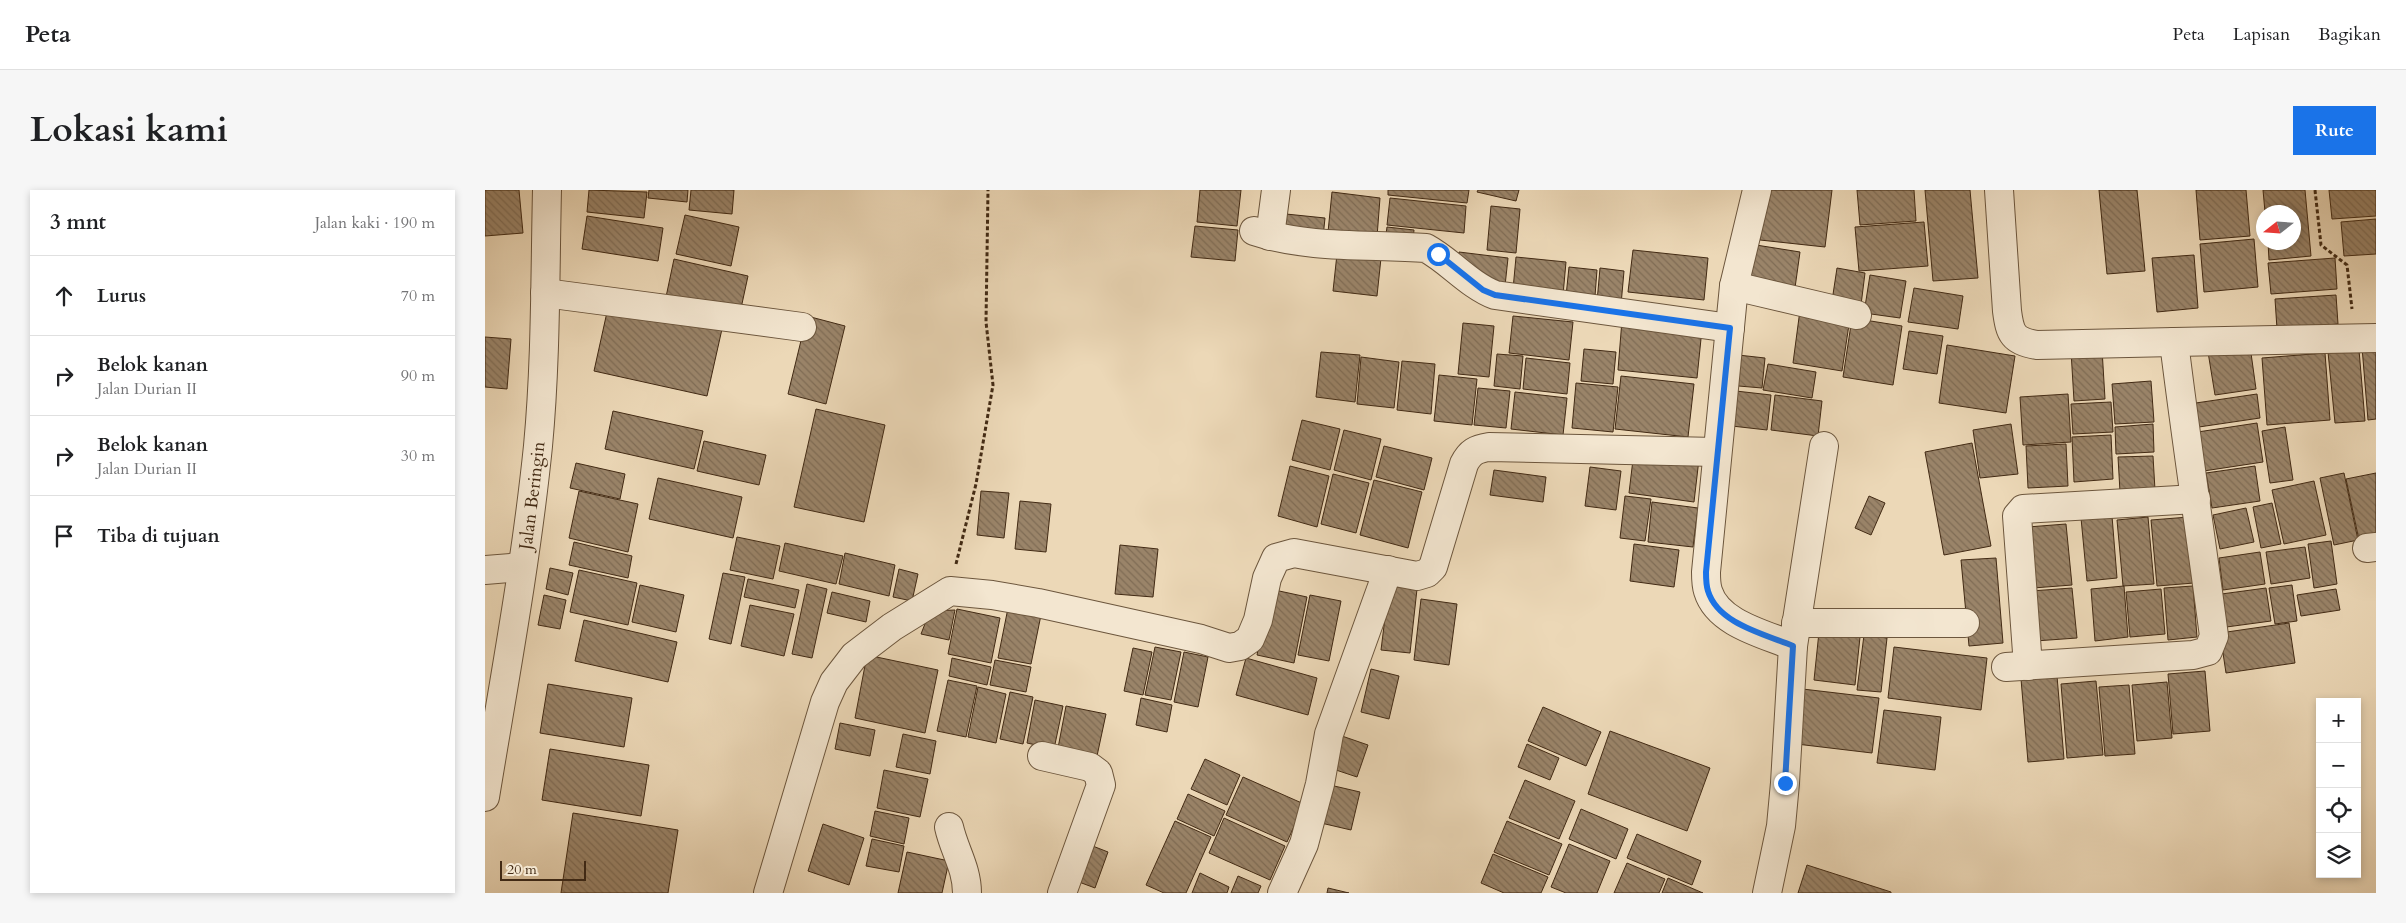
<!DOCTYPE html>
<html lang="id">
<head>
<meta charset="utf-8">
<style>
	:root { --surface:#fff; --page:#f6f6f6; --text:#202124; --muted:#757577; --line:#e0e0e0; --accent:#1a73e8 }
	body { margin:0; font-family:Cardo,serif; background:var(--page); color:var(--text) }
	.controls { position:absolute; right:15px; bottom:15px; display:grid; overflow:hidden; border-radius:0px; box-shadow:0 2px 8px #0003 }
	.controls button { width:45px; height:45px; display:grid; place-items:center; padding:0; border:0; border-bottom:1px solid var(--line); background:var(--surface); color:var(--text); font:25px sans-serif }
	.compass { position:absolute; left:1771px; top:15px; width:45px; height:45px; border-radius:50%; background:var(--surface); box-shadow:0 2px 8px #0003; rotate:253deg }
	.scale { position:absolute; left:15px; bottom:12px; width:86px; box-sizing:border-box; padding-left:5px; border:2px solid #422a14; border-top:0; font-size:14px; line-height:18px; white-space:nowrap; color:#422a14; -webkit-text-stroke:4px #f3e6d0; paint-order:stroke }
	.stop { position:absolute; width:15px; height:15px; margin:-11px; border:4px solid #1a73e8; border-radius:50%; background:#fff }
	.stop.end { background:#1a73e8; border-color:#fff; box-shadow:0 1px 5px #0008 }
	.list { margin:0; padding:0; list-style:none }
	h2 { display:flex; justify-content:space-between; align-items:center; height:65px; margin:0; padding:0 20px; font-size:21px }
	h2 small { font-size:16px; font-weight:400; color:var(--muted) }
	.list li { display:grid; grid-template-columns:32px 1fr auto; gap:15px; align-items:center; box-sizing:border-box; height:80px; padding:0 20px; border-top:1px solid var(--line) }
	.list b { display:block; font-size:19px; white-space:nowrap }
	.list p { margin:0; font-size:16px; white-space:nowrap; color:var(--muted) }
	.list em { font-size:16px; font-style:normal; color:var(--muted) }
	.icon { flex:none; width:28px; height:28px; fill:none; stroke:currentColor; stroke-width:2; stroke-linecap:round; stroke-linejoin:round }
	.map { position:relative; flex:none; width:1891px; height:703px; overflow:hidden; border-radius:0px }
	header { display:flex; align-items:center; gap:30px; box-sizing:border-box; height:70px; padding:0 25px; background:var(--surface); border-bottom:1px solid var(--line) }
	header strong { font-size:24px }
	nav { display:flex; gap:28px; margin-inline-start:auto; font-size:18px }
	.intro { display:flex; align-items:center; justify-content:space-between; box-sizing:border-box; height:120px; padding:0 30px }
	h1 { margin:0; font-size:35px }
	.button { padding:12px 22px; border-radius:0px; background:var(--accent); color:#fff; font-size:18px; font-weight:700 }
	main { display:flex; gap:30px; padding:0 30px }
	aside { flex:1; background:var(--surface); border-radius:0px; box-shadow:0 2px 8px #0003 }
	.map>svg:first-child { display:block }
</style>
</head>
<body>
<header>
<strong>Peta</strong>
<nav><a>Peta</a><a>Lapisan</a><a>Bagikan</a></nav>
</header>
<div class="intro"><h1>Lokasi kami</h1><a class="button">Rute</a></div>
<main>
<aside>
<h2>3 mnt<small>Jalan kaki · 190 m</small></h2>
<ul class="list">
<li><svg class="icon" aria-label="ahead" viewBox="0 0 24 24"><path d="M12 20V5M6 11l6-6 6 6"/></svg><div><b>Lurus</b></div><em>70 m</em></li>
<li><svg class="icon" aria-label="right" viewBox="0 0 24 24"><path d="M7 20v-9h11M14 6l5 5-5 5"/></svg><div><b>Belok kanan</b><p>Jalan Durian II</p></div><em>90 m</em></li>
<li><svg class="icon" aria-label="right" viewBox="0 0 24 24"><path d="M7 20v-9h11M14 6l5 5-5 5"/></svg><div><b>Belok kanan</b><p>Jalan Durian II</p></div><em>30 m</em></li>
<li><svg class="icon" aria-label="arrive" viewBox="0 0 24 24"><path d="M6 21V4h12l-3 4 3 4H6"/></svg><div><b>Tiba di tujuan</b></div></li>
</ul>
</aside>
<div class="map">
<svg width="1891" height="703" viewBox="0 0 1891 703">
	<defs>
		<pattern id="building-back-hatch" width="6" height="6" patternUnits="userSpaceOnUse" patternTransform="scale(1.25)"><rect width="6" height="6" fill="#9a8469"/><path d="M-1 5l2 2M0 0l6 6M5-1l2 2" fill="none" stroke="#7f6c55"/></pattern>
	</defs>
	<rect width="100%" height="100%" fill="#ecd8b7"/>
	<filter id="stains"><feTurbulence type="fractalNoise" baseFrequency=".004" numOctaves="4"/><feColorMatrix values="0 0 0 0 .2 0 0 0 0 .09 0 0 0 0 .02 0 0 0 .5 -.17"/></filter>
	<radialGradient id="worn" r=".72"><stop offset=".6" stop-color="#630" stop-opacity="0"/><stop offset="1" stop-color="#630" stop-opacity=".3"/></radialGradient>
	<path fill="url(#building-back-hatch)" stroke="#422a14" d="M0,0H34L38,43L0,46Z
		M104,0L162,2L159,28L102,22Z
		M164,0H203L202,12L163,8Z
		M206,0H249L247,24L204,20Z
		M715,0H756L752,36L712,32Z
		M903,0H984L982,13L903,5Z
		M993,0H1034L1031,11L992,2Z
		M1281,0H1347L1340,57L1275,50Z
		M1372,0H1429L1431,31L1375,35Z
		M1440,0H1485L1493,88L1448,91Z
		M1614,0H1652L1660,81L1622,84Z
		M1711,0H1761L1765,46L1715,50Z
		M1778,0H1820L1826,66L1784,70L1783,52H1808V22H1780Z
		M1844,0H1891V26L1847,29Z
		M847,2L895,8L892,47L843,42Z
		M905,8L981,16L979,43L902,35Z
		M1006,16L1035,19L1031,63L1002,60Z
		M801,24L840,28L837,57L799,53Z
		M200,25L254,37L246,76L191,64Z
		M102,26L178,38L173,71L97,59Z
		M1891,29V64L1859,66L1856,32Z
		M1439,32L1443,76L1374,81L1370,37Z
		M710,36L753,40L750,71L706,67Z
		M902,37L929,40L927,61L899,58Z
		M1769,49L1773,97L1719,102L1715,54Z
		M1271,55L1315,62L1309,105L1264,98Z
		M1148,60L1223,68L1219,110L1143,102Z
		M974,62L1023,68L1020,96L971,91Z
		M852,64L896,68L892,106L848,101Z
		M1709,65L1713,118L1672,122L1667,68Z
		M1031,67L1081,72L1077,116L1027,110Z
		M1850,68L1852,99L1786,104L1783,73Z
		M189,69L263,86L255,123L181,107Z
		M1084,77L1112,80L1109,119L1080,116Z
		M1115,78L1139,81L1135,126L1111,123Z
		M1352,78L1380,83L1376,115L1347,111Z
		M1385,85L1421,91L1415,128L1379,123Z
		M1429,98L1478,106L1473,139L1423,132Z
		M1851,105L1853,134L1792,139L1790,109Z
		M124,113L237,139L222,206L109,181Z
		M1315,120L1365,128L1357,181L1308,173Z
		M322,126L360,136L341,214L303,204Z
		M1028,126L1088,132L1084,170L1024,163Z
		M1367,128L1417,136L1408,195L1358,187Z
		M1137,130L1217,139L1212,188L1133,180Z
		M978,133L1009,136L1004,187L973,184Z
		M1424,141L1458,146L1452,184L1418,179Z
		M0,147L26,149L22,199L0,197Z
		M1462,155L1530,166L1521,223L1454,213Z
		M1891,155V229L1883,230L1877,157Z
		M1765,156L1771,199L1730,205L1723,162Z
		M1099,159L1131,162L1128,194L1096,191Z
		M1617,159L1620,209L1589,211L1586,161Z
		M1874,160L1880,231L1850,233L1843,162Z
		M836,162L875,165L870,212L831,207Z
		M1840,163L1845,230L1782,235L1777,168Z
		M1012,164L1038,166L1035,199L1009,196Z
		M1244,164L1280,168L1277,198L1242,195Z
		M876,167L914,172L909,218L872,214Z
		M1041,168L1085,173L1082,204L1038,199Z
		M917,171L950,174L946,224L912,220Z
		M1283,174L1331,182L1327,208L1278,200Z
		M954,185L992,189L987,235L949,231Z
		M1136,186L1209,194L1203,247L1130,239Z
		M1666,191L1669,232L1630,234L1627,194Z
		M1091,193L1133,197L1128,242L1087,238Z
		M993,198L1025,201L1021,238L989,235Z
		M1242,200L1286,205L1282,240L1238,235Z
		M1030,202L1082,208L1078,245L1026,239Z
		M1583,204L1586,252L1538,255L1535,207Z
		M1772,204L1775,228L1707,238L1704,214Z
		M1290,205L1337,211L1333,246L1286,240Z
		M1626,212L1628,242L1588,244L1586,214Z
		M331,219L400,235L379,332L309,317Z
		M128,221L218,241L209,279L120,259Z
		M817,230L855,239L845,280L807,270Z
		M1772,233L1778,272L1712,282L1706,243Z
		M1526,234L1533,284L1495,288L1488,240Z
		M1668,234L1669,262L1631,264L1630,237Z
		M1800,237L1808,290L1785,293L1777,241Z
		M859,240L896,249L886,290L849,280Z
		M1626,245L1628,289L1589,292L1587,247Z
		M219,251L281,265L274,295L212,281Z
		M1487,253L1506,356L1459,365L1440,262Z
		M1581,254L1583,296L1543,298L1541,256Z
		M899,256L947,268L939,300L891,287Z
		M1149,261L1214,269L1209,312L1144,303Z
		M1668,266L1670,300L1635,302L1633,267Z
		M91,273L140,284L135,309L85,298Z
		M805,276L844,286L832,337L793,326Z
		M1770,276L1775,311L1727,318L1721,283Z
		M1105,277L1136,281L1131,320L1100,316Z
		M1009,280L1061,287L1058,312L1005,305Z
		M1859,283L1873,350L1849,355L1835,288Z
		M1891,283V346L1874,350L1861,289Z
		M848,284L884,293L871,343L836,334Z
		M173,288L257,307L248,348L164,329Z
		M889,290L937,302L923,358L875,345Z
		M1829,291L1841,345L1799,354L1787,300Z
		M94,301L153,314L143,362L84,348Z
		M496,301L524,303L519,348L492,345Z
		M1140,306L1166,309L1160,351L1135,348Z
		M1384,306L1400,313L1386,345L1370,338Z
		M535,311L566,314L561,362L530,359Z
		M1167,312L1213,318L1208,357L1163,352Z
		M1787,313L1796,354L1776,358L1768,317Z
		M1761,318L1769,352L1735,359L1728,325Z
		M1627,326L1632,388L1602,391L1596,328Z
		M1663,327L1669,394L1638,396L1632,330Z
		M1704,327L1709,393L1672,396L1666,330Z
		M1581,334L1587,395L1548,398L1543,337Z
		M252,347L295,356L288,389L245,380Z
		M1846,351L1852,394L1829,398L1823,354Z
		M89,352L147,366L143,388L84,375Z
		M300,353L358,366L351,394L294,381Z
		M1149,354L1194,360L1189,397L1145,391Z
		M635,355L673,359L668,407L630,404Z
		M1820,357L1825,388L1786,394L1781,362Z
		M1775,362L1780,394L1738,400L1734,368Z
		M360,363L410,375L404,406L354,394Z
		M1511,368L1518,453L1484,456L1476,370Z
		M65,378L88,383L83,405L61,399Z
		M414,379L433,384L427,411L408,407Z
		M94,380L152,393L143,435L85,422Z
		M238,383L260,387L246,454L224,449Z
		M263,389L314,400L310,418L259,407Z
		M322,394L342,399L327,468L307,464Z
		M155,395L199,405L191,442L147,432Z
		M1807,395L1812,431L1790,434L1784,398Z
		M904,396L932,399L925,463L896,460Z
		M1639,396L1643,447L1610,451L1606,399Z
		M1708,396L1712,447L1683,450L1679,398Z
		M1587,398L1592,448L1550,451L1546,401Z
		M1781,398L1786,431L1734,438L1729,405Z
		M785,399L822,407L809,473L772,465Z
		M1676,399L1680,444L1645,447L1641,402Z
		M1851,399L1855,420L1816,426L1812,405Z
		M347,402L385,411L381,432L342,423Z
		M59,405L81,410L75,439L53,435Z
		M825,405L856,411L844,471L813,465Z
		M936,409L972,414L964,475L929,470Z
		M265,415L309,424L299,466L256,456Z
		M523,418L556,425L546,474L513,468Z
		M472,419L515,428L506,473L463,464Z
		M470,420L464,450L436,444L445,421Z
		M99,430L192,452L183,492L90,471Z
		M1804,433L1810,473L1741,483L1735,443Z
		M1334,442L1375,447L1370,495L1329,490Z
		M1379,445L1402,448L1396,502L1372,500Z
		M670,457L696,462L686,510L660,505Z
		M1409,457L1502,468L1496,520L1403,508Z
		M648,458L667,462L658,505L639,501Z
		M699,462L723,467L713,517L689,512Z
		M382,465L453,480L440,543L370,528Z
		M467,468L506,477L502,495L464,486Z
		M761,468L832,488L823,525L751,505Z
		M510,470L546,477L541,502L505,495Z
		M886,479L914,486L904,529L876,522Z
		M1720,481L1725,541L1688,544L1683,484Z
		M1572,486L1579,569L1543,572L1536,489Z
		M463,490L492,496L481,547L452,541Z
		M1611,491L1618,565L1582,568L1576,494Z
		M1682,492L1687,548L1652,551L1647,495Z
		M63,494L147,508L139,557L55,543Z
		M1644,495L1650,564L1620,566L1614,497Z
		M493,497L521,504L511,553L483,547Z
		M1309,498L1394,508L1387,563L1303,553Z
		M525,502L548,507L538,554L515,549Z
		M656,508L687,515L682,542L651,535Z
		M550,510L578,516L569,559L542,553Z
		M581,516L621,524L612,566L573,558Z
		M1058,517L1116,542L1101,576L1043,551Z
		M1399,520L1456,527L1450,580L1392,573Z
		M355,533L390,540L385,566L350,559Z
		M1125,541L1225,578L1202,641L1103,604Z
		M418,544L451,551L445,584L411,577Z
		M854,545L883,555L872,587L842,577Z
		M1042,554L1074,568L1065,590L1033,577Z
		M65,559L164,575L156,626L57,610Z
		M720,569L755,585L742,615L706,599Z
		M399,580L443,589L435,627L392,618Z
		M758,587L819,614L802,652L741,625Z
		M1040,590L1090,611L1074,649L1024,628Z
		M845,595L875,602L866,640L836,633Z
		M703,604L740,621L729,646L692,629Z
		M1096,619L1143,639L1131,669L1084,649Z
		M390,621L424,628L419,654L385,646Z
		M88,623L193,640L183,703H76Z
		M739,628L800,656L785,690L724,663Z
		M690,631L726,647L701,703H679L661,695Z
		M1022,631L1077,654L1064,685L1009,662Z
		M338,634L379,648L364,695L323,681Z
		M1152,644L1216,671L1207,695L1142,668Z
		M387,649L419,656L414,682L381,676Z
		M600,653L623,662L610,698L586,689Z
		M1084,654L1125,671L1112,703H1081L1066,697Z
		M422,662L464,671L457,703H413Z
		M1008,664L1063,687L1056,703H1019L996,693Z
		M1142,673L1180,689L1174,703H1129Z
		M1322,675L1406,702V703H1313Z
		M715,683L744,697L742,703H707Z
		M753,686L776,696L773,703H746Z
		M1183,688L1218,703H1177Z
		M843,698L864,703H842Z"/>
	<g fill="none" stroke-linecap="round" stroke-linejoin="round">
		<g stroke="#6c563d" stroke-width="30">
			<g id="minor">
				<path d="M1272,0L1249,96L1221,382C1221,388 1221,395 1223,401C1233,434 1280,444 1308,456L1300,593L1296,636L1282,703"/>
				<path d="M1514,0L1522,121C1525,144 1528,151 1552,155L1689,152"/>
				<path d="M769,41C824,59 883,54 941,58C965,71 984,95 1010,105L1245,138"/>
				<path d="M785,46L791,0"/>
				<path d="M1249,96L1372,125"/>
				<path d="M60,103L317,137"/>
				<path d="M1882,358L1891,357"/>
				<path d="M0,380L37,377"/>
				<path d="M1311,433H1480"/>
				<path d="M1308,456L1339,256"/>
				<path d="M1543,476L1532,326L1538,319L1711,309"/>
				<path d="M1521,477L1708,465L1723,461L1729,446C1716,348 1701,250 1689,152L1891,148"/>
				<path d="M557,566L605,577L613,583L616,595L577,703"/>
				<path id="s1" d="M0,607C19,491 41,374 53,256C61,172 60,85 62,0"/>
				<path d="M464,637C469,660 482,678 482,703"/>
				<path d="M283,703L340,512L349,492L369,466L407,437L465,401L507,405L553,413L716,449L744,458L755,456L765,449L773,430L782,388L791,368L809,363L932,386L942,383L948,377L979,274C985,262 991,259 1004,257L1231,262"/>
				<path d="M797,703L819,654L835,594L844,544L903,380"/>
			</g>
		</g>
		<path stroke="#422a14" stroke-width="3" stroke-dasharray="4 2.5" stroke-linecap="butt" d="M1830,0L1836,55L1862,75L1867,119
			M471,374L491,294L508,195L501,132L503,0"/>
		<use href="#minor" stroke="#f3e6d0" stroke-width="28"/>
	</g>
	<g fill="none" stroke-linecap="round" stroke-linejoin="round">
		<path stroke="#1a73e8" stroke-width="6" d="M953,64L998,100L1010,105L1245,138L1221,382C1221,388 1221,395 1223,401C1233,434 1280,444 1308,456L1300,593"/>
	</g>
	<g text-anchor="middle" stroke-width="4" stroke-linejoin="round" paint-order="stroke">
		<g font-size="18" fill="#422a14" stroke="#f3e6d0">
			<text dy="6" stroke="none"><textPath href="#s1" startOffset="305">Jalan Beringin</textPath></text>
		</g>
	</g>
	<rect width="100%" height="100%" filter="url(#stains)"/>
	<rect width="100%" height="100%" fill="url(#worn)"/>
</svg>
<div class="controls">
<button>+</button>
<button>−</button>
<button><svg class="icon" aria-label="locate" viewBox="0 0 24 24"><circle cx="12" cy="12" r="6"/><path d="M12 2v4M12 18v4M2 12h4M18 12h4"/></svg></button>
<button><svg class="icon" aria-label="layers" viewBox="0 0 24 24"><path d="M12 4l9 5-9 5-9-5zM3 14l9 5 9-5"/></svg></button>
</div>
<svg class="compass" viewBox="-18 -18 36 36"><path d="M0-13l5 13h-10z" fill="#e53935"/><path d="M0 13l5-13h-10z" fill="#757577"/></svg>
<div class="scale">20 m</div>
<div class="stop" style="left:953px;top:64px"></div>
<div class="stop end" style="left:1300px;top:593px"></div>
</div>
</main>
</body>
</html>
